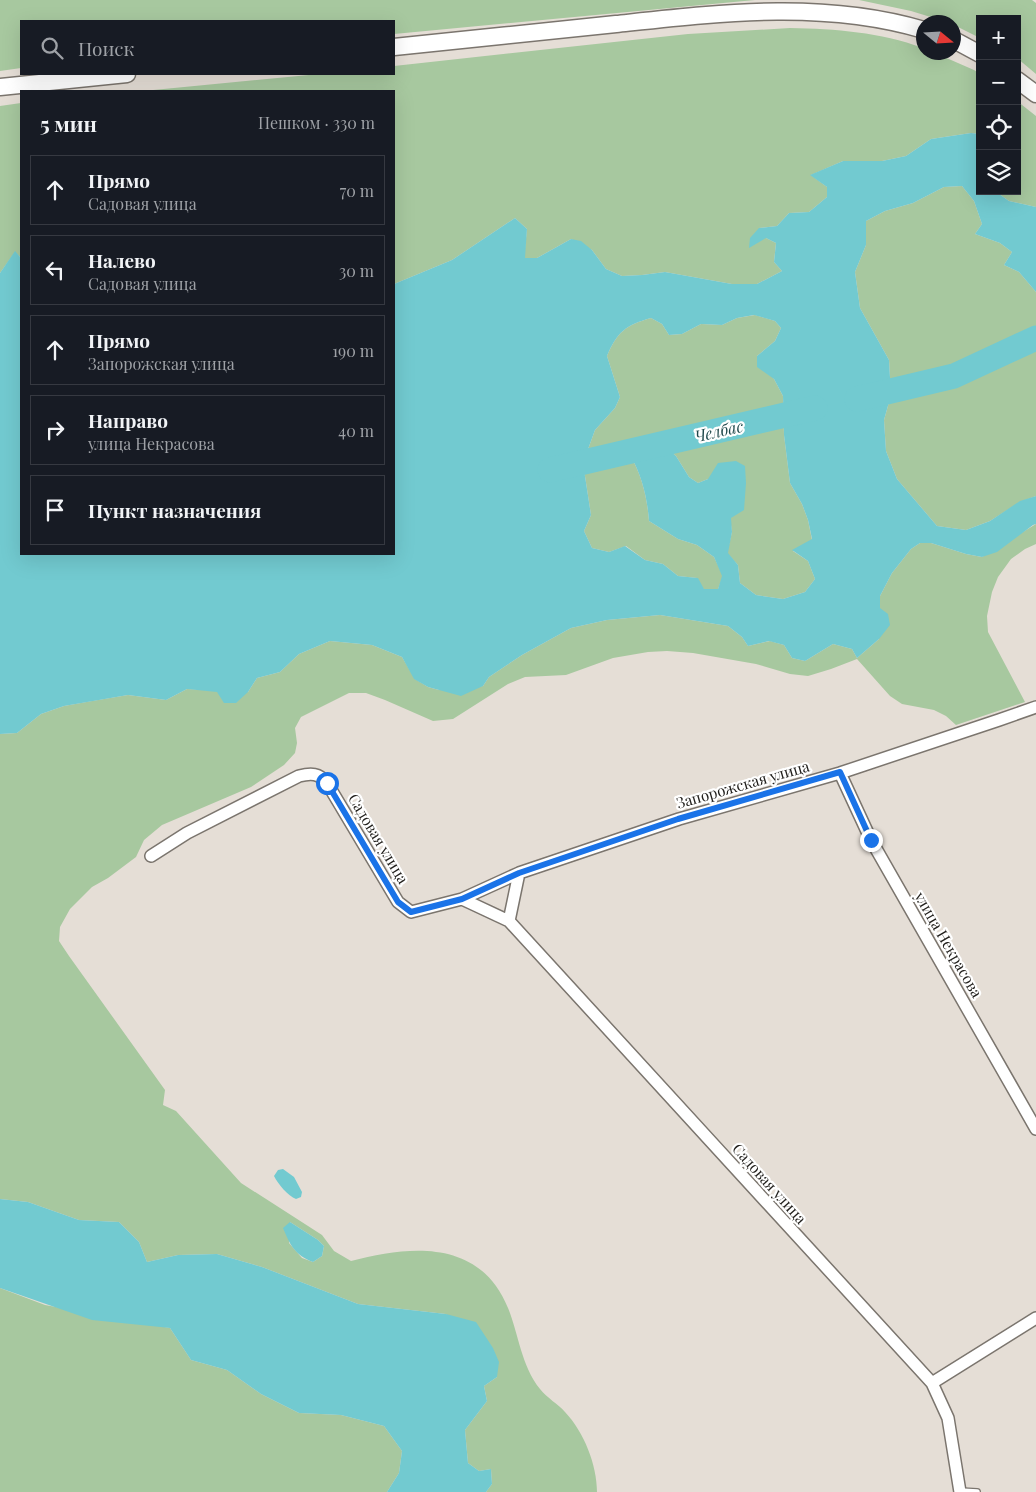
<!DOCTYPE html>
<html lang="ru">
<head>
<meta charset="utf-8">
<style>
	:root { --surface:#171b24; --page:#242831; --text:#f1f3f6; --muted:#9ea1a6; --line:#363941 }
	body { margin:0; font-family:"Playfair Display",serif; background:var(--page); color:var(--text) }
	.controls { position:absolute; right:15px; top:15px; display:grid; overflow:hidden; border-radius:0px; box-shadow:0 5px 20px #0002 }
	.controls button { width:45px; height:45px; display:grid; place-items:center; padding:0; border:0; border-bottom:1px solid var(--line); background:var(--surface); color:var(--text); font:25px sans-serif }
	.compass { position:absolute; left:916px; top:15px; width:45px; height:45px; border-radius:50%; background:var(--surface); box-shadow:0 5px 20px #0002; rotate:108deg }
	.stop { position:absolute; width:15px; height:15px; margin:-11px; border:4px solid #1a73e8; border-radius:50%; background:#fff }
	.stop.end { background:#1a73e8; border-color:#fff; box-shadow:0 1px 5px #0008 }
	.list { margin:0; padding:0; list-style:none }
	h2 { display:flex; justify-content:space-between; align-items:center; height:65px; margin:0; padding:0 20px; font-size:21px }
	h2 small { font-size:16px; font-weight:400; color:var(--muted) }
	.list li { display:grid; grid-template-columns:32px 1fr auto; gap:15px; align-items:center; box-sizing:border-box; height:70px; margin:0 10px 10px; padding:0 10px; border:1px solid var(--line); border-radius:0px }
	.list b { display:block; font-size:19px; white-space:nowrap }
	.list p { margin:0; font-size:16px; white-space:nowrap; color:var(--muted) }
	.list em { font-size:16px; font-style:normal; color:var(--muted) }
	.icon { flex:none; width:28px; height:28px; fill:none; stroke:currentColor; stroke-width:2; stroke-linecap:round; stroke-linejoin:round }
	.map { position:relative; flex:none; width:1036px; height:1492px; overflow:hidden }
	.search { position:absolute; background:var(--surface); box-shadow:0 5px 20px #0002; left:20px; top:20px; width:375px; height:55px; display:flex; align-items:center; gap:12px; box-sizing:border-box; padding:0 18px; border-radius:0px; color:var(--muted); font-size:19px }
	.panel { position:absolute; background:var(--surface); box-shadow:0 5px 20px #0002; left:20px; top:90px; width:375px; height:465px; border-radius:0px }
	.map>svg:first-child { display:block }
</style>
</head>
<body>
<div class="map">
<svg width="1036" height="1492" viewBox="0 0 1036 1492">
	<rect width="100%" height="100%" fill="#e5ded6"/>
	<path fill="#a7c89f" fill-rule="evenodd" d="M0,0H755L394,34V21H21V68L0,71Z
		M859,0H1032L1036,3V74L1017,58V19H980V38L954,25V22H947L911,11Z
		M790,28C836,29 880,32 923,48L924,52L935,53L974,70L980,74V134L971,133L931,139L906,156L882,161H843L811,175L827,187V197L809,212L789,213L777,226L759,228L766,238L776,243L774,262L782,271L757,284H732L665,272L642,275L622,276L606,269L592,250L571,239L537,258H524L527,229L515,218L452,260L394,284V91H143L319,74H394V66L688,34Z
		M1017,101L1036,116V207L1009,201L995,191H1017Z
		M21,103V258L15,252L0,273V106Z
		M962,186L974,201L982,224L975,234L1000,243L1012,252L1004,265L1019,272L1036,292V496L1020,502L990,521L966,530L937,526L897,479L886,451L884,420L891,395L889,360L860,308L855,272L866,245V221L885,211L913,203L944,187Z
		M755,315L775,321L781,328L775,341L757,356L774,379L783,396L784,435L790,483L802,504L808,520L812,540L793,551L808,561L815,579L805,592L783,599L756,595L740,583L738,565L727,553L732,532L730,518L708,479L698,483L689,477L676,456L663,445L630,454C642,477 647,496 649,521L678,539L697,545L714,557L723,576L718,589L704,590L697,578L678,576L663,564L645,560L626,546L609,552L592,548L584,531L591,515L583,463L595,430L615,408L620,397L607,356C617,332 626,325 651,318L662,324L669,335L682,334L701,324L722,325L737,318Z
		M1036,524V544L1025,549L1011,559L998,577L992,592L987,616L988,632L1025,702L956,725L946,716L934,710L902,704L890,696L857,659L831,669L808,676L790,674L756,664L693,653L667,651L648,652L613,658L566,675L525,677L508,684L453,719L433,721L385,700L366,693H349L301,717L295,728L297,743L295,753L284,765L251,787L162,825L144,840L136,857L108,878L92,887L70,909L60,927L59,941L69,956L165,1090L163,1105L176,1111L241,1183L322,1235L334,1251L351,1261C411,1245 480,1239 508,1308C519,1335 521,1365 540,1389C547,1398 558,1404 565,1412C584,1432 597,1465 597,1492H486L492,1484L491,1469L479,1471L468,1463L465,1430L487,1401L484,1386L497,1377L446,1314L358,1304L262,1267L217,1254L178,1255L147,1262L139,1242L119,1222L79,1220L28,1202L0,1199V734L17,733L41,714L64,706L92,701L128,695L166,700L187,689L248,692L257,678L280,672L299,654L330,641L372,645L402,657L415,679L428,687L439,690L483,686L489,677L522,655L571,628L607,620L660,615L728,626L742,637L748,646L770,641L784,645L792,658L805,661L833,644L852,649L857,658L879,639L880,596L892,573L911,549L920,543H931L966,554L982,557ZM290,1222L318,1240L324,1246L322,1256L313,1262L302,1258L289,1243Z
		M0,1288L45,1305L170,1328L191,1360L227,1370L261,1394L299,1413L341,1415L384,1426L402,1451L399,1473L387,1492H0Z"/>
	<path fill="#72cad0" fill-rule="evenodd" d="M971,133L980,134V191H995L1009,201L1036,207V292L1019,272L1004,265L1012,252L1000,243L975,234L982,224L974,201L962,186L944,187L913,203L885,211L866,221V245L855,272L860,308L889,360L891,395L884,420L886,451L897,479L937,526L966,530L990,521L1020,501L1036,496V524L1033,525L997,552L982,557L966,554L931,543H920L911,549L892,573L880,596V608L888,614L890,625L879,639L857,658L852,649L833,644L805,661L792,658L784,645L769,641L748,646L742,637L728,626L660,615L607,620L571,628L522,655L489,677L483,686L461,696L428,687L414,679L402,657L372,645L330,641L299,654L280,672L257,678L248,692L236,703H224L217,692L187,689L166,700L128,695L64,706L41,714L17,733L0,734V273L15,251L21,258V554H394V284L452,260L515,218L527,229L525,258H537L571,239L581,241L592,250L606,269L622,276L642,275L665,272L732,284H757L782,271L774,262L776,243L766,238L749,248L750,238L759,228L777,226L789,213L809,212L827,197V187L810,175L843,161H882L906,156L931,139ZM754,315L775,321L781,328L775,341L757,356V367L774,379L783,396L784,435L790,483L802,504L808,520L812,539L792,550L808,561L815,579L805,592L783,599L756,595L740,583L738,565L728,553L732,532L731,518L744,510L746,483L745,466L736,461L718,463L708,479L698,483L689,477L676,456L663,445L650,440L633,441L630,454C642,477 647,496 649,521L678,539L697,545L714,557L722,576L718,589H704L698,578L678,576L663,564L645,560L625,546L609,552L592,548L584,531L591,515L583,463L595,430L615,408L620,397L607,356C617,332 626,325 651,318L662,324L669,335L682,334L701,324L722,325L737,318Z
		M283,1169L294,1177L302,1192L301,1197L296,1199C288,1196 278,1184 274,1176L278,1170Z
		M0,1199L28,1202L79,1220L119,1222L139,1242L147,1262L178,1255L217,1254L262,1267L358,1304L446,1314L476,1322L493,1348L499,1362L497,1377L484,1386L487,1401L465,1430L468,1463L479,1471L491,1469L492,1484L486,1492H387L399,1473L402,1451L384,1426L341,1415L299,1413L261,1394L227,1370L191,1360L170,1328L92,1320L0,1288Z
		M290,1222L318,1240L324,1246L322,1256L313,1262C295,1255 290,1245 283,1228Z"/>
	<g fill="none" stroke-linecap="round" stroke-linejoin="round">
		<path stroke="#72cad0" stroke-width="25" d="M857,399L954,376L1036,338
			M550,470L815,408"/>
		<g stroke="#7b756e" stroke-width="8">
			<path id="service" d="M960,1491L977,1492"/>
		</g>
		<g stroke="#7b756e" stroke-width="14">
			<path id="minor" d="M840,773L871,840L1036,1129
				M151,856L187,833L299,776C311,773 319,773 327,783L398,902L411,912L462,899L509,921L932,1383L948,1418L960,1492
				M462,899L519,873L679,819L840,773L999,720L1036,707
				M509,921L519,873
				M932,1383L1036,1318"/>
		</g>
		<g stroke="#7b756e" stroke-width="19">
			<path id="secondary" d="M954,40L980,54
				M394,47C468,39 542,32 616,24C719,13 823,0 924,30
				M1017,80L1036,94
				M0,87L127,74"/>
		</g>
		<use href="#service" stroke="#fff" stroke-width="5.5"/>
		<use href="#minor" stroke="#fff" stroke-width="11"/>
		<use href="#secondary" stroke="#fff" stroke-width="16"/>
	</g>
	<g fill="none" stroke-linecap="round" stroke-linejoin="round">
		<path stroke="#1a73e8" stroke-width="6" d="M327,783L398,902L411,912L462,899L519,873L678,819L840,772L871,840"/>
	</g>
	<g text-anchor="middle" stroke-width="4.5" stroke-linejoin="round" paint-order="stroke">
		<g font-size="15" fill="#22201d" stroke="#fff">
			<text transform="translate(743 785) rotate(-16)" y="5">Запорожская улица</text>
			<text transform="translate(378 839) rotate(59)" y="5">Садовая улица</text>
			<text transform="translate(948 945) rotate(60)" y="5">улица Некрасова</text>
			<text transform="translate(769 1184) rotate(48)" y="5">Садовая улица</text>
		</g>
		<g font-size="16" font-style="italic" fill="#1e474a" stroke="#fff">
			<text transform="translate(719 431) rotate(-13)" y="6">Челбас</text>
		</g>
	</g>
</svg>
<div class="controls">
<button>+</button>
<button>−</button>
<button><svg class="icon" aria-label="locate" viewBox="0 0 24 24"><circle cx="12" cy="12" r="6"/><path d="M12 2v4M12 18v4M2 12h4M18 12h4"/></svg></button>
<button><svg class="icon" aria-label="layers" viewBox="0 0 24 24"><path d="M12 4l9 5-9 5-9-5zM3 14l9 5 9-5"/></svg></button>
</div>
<svg class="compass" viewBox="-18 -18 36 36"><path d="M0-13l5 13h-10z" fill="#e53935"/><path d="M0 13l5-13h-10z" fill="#9ea1a6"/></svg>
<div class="stop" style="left:327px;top:783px"></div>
<div class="stop end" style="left:871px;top:840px"></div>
<div class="search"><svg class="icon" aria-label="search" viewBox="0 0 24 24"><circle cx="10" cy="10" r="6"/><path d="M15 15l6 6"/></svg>Поиск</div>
<section class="panel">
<h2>5 мин<small>Пешком · 330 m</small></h2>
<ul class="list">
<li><svg class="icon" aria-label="ahead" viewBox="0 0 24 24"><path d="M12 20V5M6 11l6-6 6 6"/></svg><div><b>Прямо</b><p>Садовая улица</p></div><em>70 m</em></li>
<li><svg class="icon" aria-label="left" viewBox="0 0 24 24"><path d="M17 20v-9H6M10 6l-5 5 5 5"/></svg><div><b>Налево</b><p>Садовая улица</p></div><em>30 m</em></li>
<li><svg class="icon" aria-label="ahead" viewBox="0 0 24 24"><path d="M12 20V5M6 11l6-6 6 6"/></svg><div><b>Прямо</b><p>Запорожская улица</p></div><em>190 m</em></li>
<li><svg class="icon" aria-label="right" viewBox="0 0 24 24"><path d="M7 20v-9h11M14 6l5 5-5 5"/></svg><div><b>Направо</b><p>улица Некрасова</p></div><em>40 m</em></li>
<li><svg class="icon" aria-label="arrive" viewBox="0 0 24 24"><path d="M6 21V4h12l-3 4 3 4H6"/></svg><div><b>Пункт назначения</b></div></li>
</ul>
</section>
</div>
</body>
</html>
